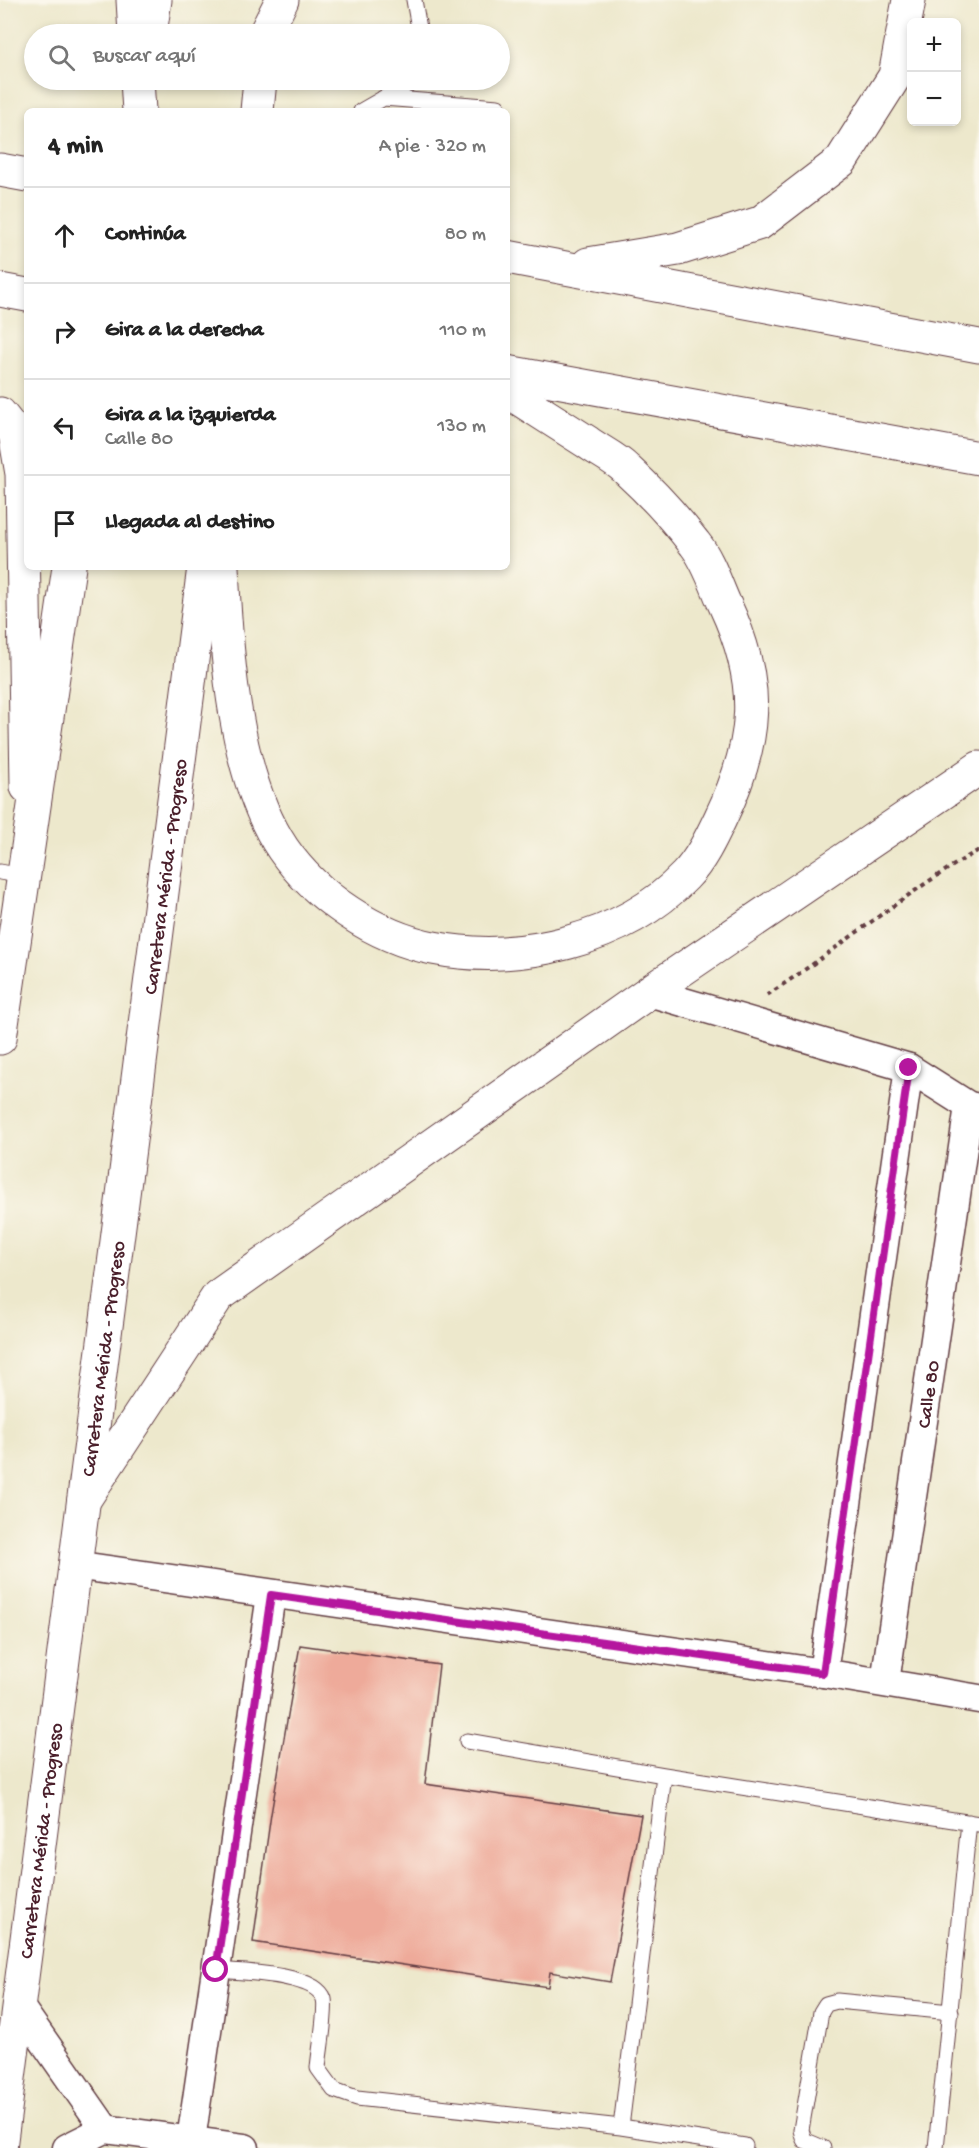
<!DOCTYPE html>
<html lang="es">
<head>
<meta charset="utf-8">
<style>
	:root { --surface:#fff; --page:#f2f2f2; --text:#222; --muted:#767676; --line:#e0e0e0 }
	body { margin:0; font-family:"Gochi Hand",sans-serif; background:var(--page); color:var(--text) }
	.controls { position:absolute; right:18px; top:18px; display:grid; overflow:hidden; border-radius:9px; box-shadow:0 3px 9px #0003 }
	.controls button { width:54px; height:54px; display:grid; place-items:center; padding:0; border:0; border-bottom:2px solid var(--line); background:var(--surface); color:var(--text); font:30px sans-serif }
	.stop { position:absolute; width:18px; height:18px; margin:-14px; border:4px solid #b5179e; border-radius:50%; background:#fff }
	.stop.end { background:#b5179e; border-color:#fff; box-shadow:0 2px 6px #0008 }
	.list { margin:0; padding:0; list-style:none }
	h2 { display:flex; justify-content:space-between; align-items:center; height:78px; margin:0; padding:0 24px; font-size:26px }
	h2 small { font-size:20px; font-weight:400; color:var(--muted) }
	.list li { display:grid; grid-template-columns:39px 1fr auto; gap:18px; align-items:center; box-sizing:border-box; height:96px; padding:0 24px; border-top:2px solid var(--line) }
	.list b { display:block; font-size:22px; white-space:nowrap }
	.list p { margin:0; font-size:20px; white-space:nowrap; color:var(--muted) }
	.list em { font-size:20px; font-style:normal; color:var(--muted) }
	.icon { flex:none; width:33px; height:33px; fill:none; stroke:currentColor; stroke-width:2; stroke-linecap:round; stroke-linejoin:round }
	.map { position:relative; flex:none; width:979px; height:2148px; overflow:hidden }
	.search { position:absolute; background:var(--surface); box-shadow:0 3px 9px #0003; left:24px; top:24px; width:486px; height:66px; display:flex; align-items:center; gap:15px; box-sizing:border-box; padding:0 21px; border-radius:33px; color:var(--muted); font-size:22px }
	.panel { position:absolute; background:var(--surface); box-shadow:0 3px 9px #0003; left:24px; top:108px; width:486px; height:462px; border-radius:9px }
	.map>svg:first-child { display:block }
</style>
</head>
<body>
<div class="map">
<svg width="979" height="2148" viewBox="0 0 979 2148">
	<rect width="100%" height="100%" fill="#fbf7ec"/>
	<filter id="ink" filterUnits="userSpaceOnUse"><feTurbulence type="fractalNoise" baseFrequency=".0167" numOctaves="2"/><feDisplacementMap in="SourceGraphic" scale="12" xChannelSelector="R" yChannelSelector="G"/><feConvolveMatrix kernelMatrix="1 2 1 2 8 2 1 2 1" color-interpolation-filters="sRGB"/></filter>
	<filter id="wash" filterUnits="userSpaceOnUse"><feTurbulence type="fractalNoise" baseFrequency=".008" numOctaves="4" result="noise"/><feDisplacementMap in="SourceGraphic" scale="24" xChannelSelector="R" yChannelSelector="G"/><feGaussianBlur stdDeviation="1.35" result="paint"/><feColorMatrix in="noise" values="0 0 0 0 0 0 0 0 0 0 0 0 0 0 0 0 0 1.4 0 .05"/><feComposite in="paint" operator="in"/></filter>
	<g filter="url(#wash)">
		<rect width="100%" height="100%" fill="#ede8cc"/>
		<g id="blocks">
			<path fill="#eeaa9a" d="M300,1645L439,1665L425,1784L641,1815L610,1982L550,1972L548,1987L253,1942L271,1814Z"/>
		</g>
	</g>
	<g filter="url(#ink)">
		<use href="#blocks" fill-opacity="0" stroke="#623d43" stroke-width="1.5"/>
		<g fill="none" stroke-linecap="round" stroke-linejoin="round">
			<g stroke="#623d43" stroke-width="17">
				<path id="service" d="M414,0L420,34
					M383,98L498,107
					M361,111L415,80
					M0,872L22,876
					M467,1741L664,1775L979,1824
					M216,1970C240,1972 316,1973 324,1999C327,2010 319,2054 318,2068L334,2090L357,2098L621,2127L745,2146
					M621,2127L664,1775
					M823,2148L804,2140L801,2130L821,2012L826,2004L837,2001L951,2012
					M936,2148L969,1822"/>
			</g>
			<g stroke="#623d43" stroke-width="31">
				<g id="minor">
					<path d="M649,992L909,1068L969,1106L979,1108"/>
					<path d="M74,1565L823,1673L979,1699"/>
					<path d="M823,1673L909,1068"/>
					<path id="s1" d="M885,1682L969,1106"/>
					<path d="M20,2007L105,2129"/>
					<path d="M191,2140L271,1595"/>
					<path d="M67,2148L105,2129L245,2148"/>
				</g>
			</g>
			<g stroke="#623d43" stroke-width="35">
				<path id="secondary" d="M0,414L15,433L22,474L27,787
					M84,1500L218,1296L649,992L979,768"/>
			</g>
			<g stroke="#623d43" stroke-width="35">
				<path id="primary" d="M150,34L155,0"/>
			</g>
			<g stroke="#623d43" stroke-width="35">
				<g id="trunk">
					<path d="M133,0L135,34"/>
					<path d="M265,34L282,0"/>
					<path d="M137,80L139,111"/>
					<path d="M257,111L260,80"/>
					<path d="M0,170L27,175"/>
					<path d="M507,257L979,346"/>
					<path d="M588,264L678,249L760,223L841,161L895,76L909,0"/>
					<path d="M0,290L27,295"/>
					<path d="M507,372L979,458"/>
					<path d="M222,567C226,652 234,777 283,849C316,897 376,937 433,948C518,965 624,940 685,876C700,861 711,838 720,819C758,741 762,684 725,605C716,585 708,560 695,544C675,518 650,491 626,469C615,458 599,451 587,442C560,425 534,408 507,391"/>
					<path d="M0,1038L69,567"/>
					<path id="s2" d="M0,2148L204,567"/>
				</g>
			</g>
			<path stroke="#623d43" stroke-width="4" stroke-dasharray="4.5 4.5" stroke-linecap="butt" d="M767,995C839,949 904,893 979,850"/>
			<use href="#service" stroke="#fff" stroke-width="15"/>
			<use href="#minor" stroke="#fff" stroke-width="28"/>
			<use href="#secondary" stroke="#fff" stroke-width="33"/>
			<use href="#primary" stroke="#fff" stroke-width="33"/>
			<use href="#trunk" stroke="#fff" stroke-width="33"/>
		</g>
	</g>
	<g fill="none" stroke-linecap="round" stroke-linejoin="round" filter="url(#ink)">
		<path stroke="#b5179e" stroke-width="8" d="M216,1970L271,1595L823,1673L909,1068"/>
	</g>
	<g text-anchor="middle" stroke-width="6" stroke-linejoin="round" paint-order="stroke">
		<g font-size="20" fill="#4a1f2b" stroke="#fbf7ec">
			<text dy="7" stroke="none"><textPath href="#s2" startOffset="1282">Carretera Mérida - Progreso</textPath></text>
			<text dy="7" stroke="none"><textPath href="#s2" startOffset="796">Carretera Mérida - Progreso</textPath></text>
			<text dy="7" stroke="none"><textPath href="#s1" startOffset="291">Calle 80</textPath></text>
			<text dy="7" stroke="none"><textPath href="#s2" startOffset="310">Carretera Mérida - Progreso</textPath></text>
		</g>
	</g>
</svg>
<div class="controls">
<button>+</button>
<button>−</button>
</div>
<div class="stop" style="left:216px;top:1970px"></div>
<div class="stop end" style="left:909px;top:1068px"></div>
<div class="search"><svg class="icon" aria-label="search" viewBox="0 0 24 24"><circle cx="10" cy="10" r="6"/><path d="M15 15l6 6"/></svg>Buscar aquí</div>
<section class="panel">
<h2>4 min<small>A pie · 320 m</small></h2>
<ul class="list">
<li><svg class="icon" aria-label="ahead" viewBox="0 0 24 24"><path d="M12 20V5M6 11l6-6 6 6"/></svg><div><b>Continúa</b></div><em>80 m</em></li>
<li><svg class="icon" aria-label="right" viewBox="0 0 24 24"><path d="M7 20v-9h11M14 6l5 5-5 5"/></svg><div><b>Gira a la derecha</b></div><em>110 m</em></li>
<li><svg class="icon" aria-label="left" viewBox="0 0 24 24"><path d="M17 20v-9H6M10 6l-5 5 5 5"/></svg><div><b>Gira a la izquierda</b><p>Calle 80</p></div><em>130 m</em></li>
<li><svg class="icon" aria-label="arrive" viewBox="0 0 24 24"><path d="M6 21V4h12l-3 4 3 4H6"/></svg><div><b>Llegada al destino</b></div></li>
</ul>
</section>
</div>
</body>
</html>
